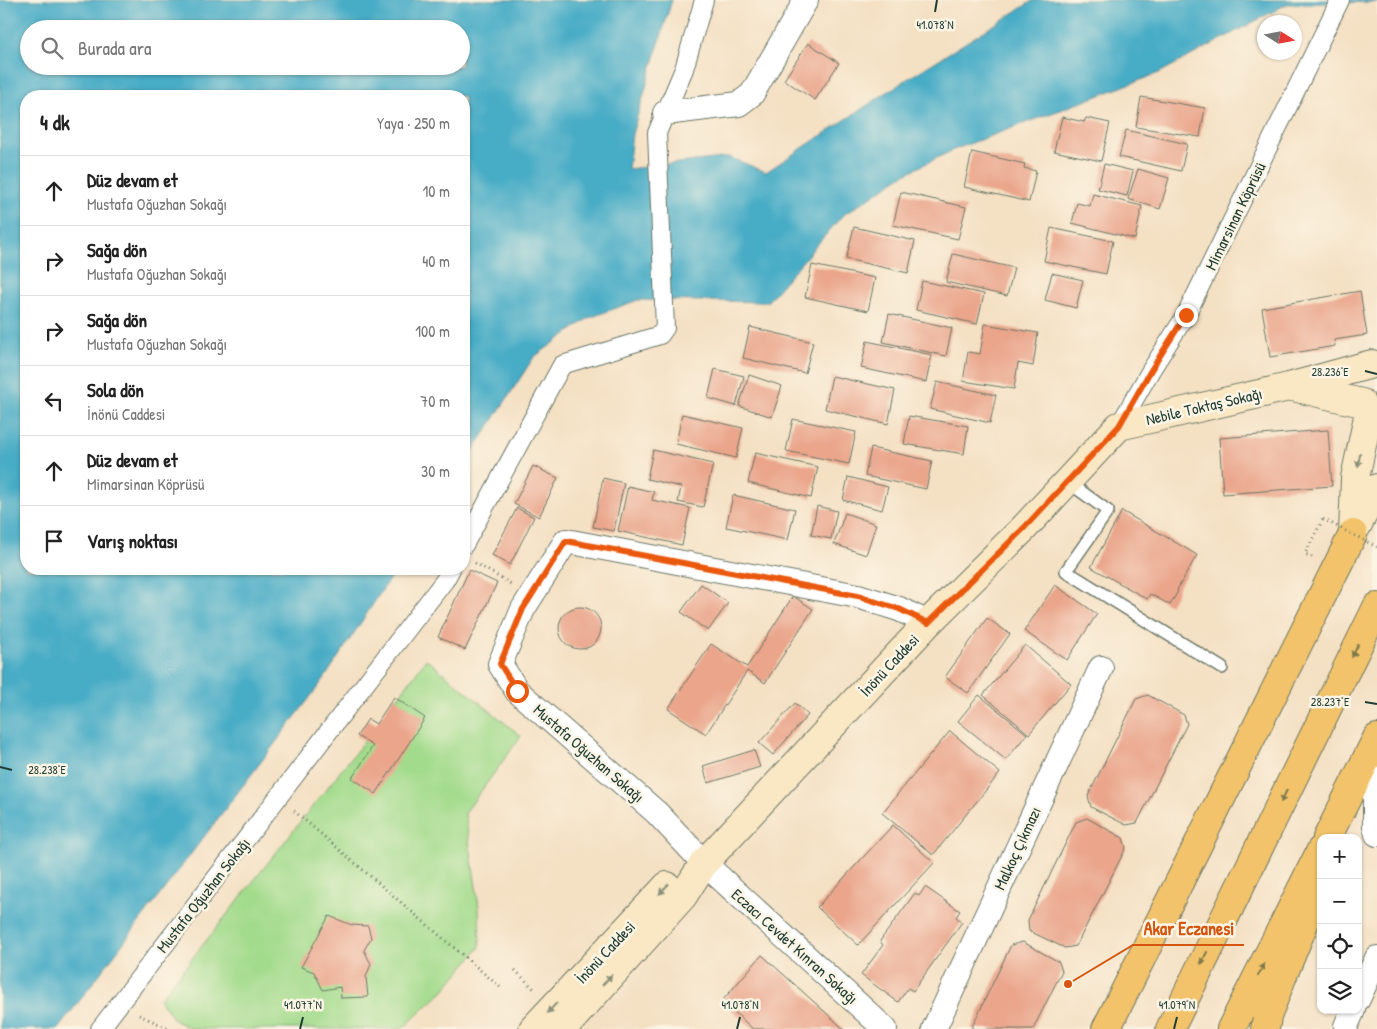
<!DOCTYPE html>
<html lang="tr">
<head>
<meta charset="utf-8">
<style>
	:root { --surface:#fff; --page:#f2f2f2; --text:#222; --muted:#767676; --line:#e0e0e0 }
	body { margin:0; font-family:"Patrick Hand",sans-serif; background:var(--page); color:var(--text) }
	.controls { position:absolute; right:15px; bottom:15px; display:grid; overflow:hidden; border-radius:10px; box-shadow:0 1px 4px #0004 }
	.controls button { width:45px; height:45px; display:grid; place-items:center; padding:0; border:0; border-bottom:1px solid var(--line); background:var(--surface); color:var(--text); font:25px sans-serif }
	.compass { position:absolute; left:1257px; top:15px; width:45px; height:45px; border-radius:50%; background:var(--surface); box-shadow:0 1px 4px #0004; rotate:101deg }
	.stop { position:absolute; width:15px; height:15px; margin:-11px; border:4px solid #ea580c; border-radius:50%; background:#fff }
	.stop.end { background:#ea580c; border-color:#fff; box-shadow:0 1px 5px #0008 }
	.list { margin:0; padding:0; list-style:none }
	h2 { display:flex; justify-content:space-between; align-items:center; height:65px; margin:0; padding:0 20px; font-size:21px }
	h2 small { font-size:16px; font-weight:400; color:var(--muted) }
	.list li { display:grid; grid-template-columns:32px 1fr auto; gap:15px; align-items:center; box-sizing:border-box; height:70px; padding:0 20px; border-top:1px solid var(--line) }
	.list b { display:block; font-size:19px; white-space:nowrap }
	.list p { margin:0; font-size:16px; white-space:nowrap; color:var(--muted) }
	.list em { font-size:16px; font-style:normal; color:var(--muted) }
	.icon { flex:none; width:28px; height:28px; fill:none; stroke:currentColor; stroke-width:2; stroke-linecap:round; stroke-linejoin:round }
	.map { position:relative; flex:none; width:1377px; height:1029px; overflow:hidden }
	.search { position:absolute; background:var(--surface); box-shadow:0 1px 4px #0004; left:20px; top:20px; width:450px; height:55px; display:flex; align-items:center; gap:12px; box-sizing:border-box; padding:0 18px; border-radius:28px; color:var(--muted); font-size:19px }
	.panel { position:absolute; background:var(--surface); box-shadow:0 1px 4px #0004; left:20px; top:90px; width:450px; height:485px; border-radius:20px }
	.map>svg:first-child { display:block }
</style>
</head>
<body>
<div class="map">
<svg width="1377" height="1029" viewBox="0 0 1377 1029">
	<rect width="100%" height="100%" fill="#fcf5e5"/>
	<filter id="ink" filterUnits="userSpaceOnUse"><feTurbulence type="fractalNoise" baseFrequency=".02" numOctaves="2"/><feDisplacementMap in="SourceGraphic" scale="10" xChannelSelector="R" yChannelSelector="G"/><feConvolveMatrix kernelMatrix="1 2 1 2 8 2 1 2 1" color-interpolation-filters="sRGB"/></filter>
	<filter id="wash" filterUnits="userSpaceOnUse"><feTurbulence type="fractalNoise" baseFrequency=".0096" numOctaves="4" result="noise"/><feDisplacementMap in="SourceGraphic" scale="20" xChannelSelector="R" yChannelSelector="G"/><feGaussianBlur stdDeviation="1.12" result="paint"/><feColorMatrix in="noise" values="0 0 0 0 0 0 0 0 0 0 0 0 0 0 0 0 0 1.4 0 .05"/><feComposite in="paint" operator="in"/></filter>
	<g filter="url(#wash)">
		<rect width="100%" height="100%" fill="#f4e0c3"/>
		<path fill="#a3db8c" stroke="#618c60" d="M426,659L521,736L465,813L479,907L480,947L443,991L402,1029H193L175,1021L160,999L389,710Z"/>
		<path fill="#47acc6" stroke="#33747d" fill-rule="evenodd" d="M0,0H672L632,134L628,169L729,157L766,172L904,81L1034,0H1377V2L1287,4L1159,73L953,150L903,175L842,216L767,302L638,300L589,318L534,357L464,465V96H26V569H396L324,679L58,1029H0ZM29,29H461V66H29Z"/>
		<g id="blocks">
			<path fill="#eaa58b" d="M808,43L839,63L815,100L784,80Z
				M1141,97L1205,108L1200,137L1136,127Z
				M1062,117L1084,122L1086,118L1110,123L1101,161L1054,151Z
				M1126,130L1187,144L1181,171L1119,157Z
				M972,152L1025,164L1024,168L1036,171L1029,202L964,187Z
				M1104,164L1133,171L1127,196L1098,189Z
				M1138,169L1169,178L1160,209L1128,199Z
				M901,192L966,207L958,239L893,225Z
				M1093,194L1142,206L1135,239L1072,223L1077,203L1090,206Z
				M854,227L915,241L908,273L846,259Z
				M1051,228L1113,241L1106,274L1044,261Z
				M953,254L1014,268L1007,296L946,282Z
				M812,265L875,278L868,311L805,297Z
				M1052,273L1083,280L1076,308L1045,300Z
				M922,281L984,294L977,324L916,310Z
				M1360,291L1367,335L1334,340L1335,346L1270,357L1262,308Z
				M889,314L952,328L946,356L883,342Z
				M985,324L1038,333L1033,366L1018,363L1014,389L963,381L968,352L980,354Z
				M750,327L813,342L805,373L743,358Z
				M867,341L932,355L926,382L861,368Z
				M715,369L744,376L736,406L708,398Z
				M749,375L782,386L772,417L739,406Z
				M832,376L895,390L888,424L825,409Z
				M937,382L996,395L990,423L930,409Z
				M682,414L743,428L736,458L676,444Z
				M909,416L968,426L964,454L904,444Z
				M793,419L856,432L849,464L786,451Z
				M1328,430L1332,486L1223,494L1219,438Z
				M871,448L932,461L926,489L865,476Z
				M653,450L713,464L703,507L678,502L681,487L647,479Z
				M755,453L818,467L811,498L748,483Z
				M533,466L558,478L539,517L514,504Z
				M848,477L888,487L882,510L843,500Z
				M603,478L624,483L614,531L593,527Z
				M628,486L654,492L652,500L690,508L682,545L618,531Z
				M733,495L795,509L788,540L726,527Z
				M817,506L837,511L831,539L811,535Z
				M517,508L534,517L510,565L492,555Z
				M1122,511L1197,555L1177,590L1178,591L1170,605L1150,594L1147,599L1091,567Z
				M845,513L876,524L866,555L834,544Z
				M469,570L497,583L465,650L438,637Z
				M701,584L728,603L708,631L681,612Z
				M1055,585L1097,614L1067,660L1024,631Z
				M793,596L813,609L765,683L747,671L706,734L668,709L711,644L747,667Z
				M559 628a21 21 0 1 1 42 0a21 21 0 1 1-42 0Z
				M987,618L1010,634L968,693L945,677Z
				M1025,645L1071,684L1029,734L983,695Z
				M979,695L1027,734L1006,760L958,721Z
				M1148,695L1184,715L1187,724L1137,823L1126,825L1091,807L1088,796L1136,699Z
				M394,697L425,718L376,794L352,778L373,746L357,736L368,719L376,724Z
				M795,703L808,715L773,755L759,743Z
				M950,731L1000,773L933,855L882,813Z
				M754,750L760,767L708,783L703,766Z
				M1087,818L1123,838L1126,848L1076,946L1065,948L1029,931L1028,920L1076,822Z
				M893,825L934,863L858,945L817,907Z
				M925,887L960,911L956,917L962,922L913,991L908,988L898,1002L861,975L883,945L880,941L915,893L919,896Z
				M329,916L352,925L368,926L371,938L364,950L371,964L366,977L368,997L341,998L340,987L323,990L314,972L301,967Z
				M1023,942L1059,962L1062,971L1033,1029H971L1011,945Z
				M762,955L844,1029H753L722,1001Z"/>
		</g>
	</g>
	<g filter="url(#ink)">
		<use href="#blocks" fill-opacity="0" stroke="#6a7666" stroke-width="1"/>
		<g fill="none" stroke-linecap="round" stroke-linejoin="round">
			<g stroke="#6a7666" stroke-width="14">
				<path id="service" d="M1068,482L1108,511L1066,571L1222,668"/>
			</g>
			<g stroke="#6a7666" stroke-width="20">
				<path id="pedestrian" d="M1119,426L1151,370L1186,315L1340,0
					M464,545L562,365L660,335L665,328L657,133L684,69L704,0
					M100,1029L445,580L451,569"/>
			</g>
			<g stroke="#6a7666" stroke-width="26">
				<path id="minor" d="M665,113L739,104L752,94L806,0
					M1375,741V826L1377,834
					M1358,999L1377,958
					M1346,1026L1353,1010
					M885,1029L704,863L657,813L517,691L500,664L523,609L566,541L858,596L899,609L928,623
					M934,1029L1101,668"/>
			</g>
			<g stroke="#6a7666" stroke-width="30">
				<path id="secondary" d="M1293,387L1362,403
					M1357,526L1377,488
					M1353,534L1355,478L1369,412
					M533,1029L667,886
					M563,1029L683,896L704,863L928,623L1024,528L1119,426L1289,387L1372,364"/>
			</g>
			<g stroke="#6a7666" stroke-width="30">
				<path id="trunk" d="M1327,838L1377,738
					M1106,1029L1353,534
					M1170,1029L1377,607
					M1231,1029L1321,850
					M1265,1029L1267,1017L1283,975L1314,900"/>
			</g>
			<path stroke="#6a7666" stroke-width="3" stroke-dasharray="1 4" stroke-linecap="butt" d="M1312,557L1305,554L1323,519
				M475,563L511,584
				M294,811L500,987
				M515,970L534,989
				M139,1015L170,1029"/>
			<use href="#service" stroke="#fff" stroke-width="11"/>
			<use href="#pedestrian" stroke="#fff" stroke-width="18"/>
			<use href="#minor" stroke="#fff" stroke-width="24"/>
			<use href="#secondary" stroke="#fae7c3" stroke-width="28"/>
			<use href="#trunk" stroke="#f2c36a" stroke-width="28"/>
			<path stroke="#6a7666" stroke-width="3" stroke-dasharray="1 4" stroke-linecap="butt" d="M1323,519L1377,547"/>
		</g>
		<defs><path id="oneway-solid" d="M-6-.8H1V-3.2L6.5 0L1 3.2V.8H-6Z" transform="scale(1.25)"/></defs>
		<g fill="#8c927c">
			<use href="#oneway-solid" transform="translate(1359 460) rotate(101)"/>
			<use href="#oneway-solid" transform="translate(664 889) rotate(133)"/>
			<use href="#oneway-solid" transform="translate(607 980) rotate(-48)"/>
			<use href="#oneway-solid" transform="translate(552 1008) rotate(133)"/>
		</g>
		<g fill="#7e794c">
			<use href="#oneway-solid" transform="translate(1355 651) rotate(116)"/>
			<use href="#oneway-solid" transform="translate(1284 796) rotate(116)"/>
			<use href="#oneway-solid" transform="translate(1204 958) rotate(116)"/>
			<use href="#oneway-solid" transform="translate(1261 970) rotate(-63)"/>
		</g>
	</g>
	<g fill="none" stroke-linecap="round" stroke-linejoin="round" filter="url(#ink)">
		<path stroke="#ea580c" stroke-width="6" d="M517,691L500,664L523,609L566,541L858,596L899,609L928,623L1024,528L1119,426L1151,370L1186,315"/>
	</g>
	<path fill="none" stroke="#1f3d34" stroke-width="2" d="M935,12L937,0M1365,371L1377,374M1365,702L1377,704M0,767L12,770M300,1029L303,1017M737,1029L740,1017M1174,1029L1177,1017"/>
	<g text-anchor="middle" stroke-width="5" stroke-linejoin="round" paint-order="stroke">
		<g font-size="16" fill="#1f3d34" stroke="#fcf5e5">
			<text transform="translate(1235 216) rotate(-64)" y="6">Mimarsinan Köprüsü</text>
			<text transform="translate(1204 406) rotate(-13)" y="6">Nebile Toktaş Sokağı</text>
			<text transform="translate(889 665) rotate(-47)" y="6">İnönü Caddesi</text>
			<text transform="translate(589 753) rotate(41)" y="6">Mustafa Oğuzhan Sokağı</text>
			<text transform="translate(1017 848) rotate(-65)" y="6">Malkoç Çıkmazı</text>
			<text transform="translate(203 895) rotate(-52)" y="6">Mustafa Oğuzhan Sokağı</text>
			<text transform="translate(795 946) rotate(42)" y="6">Eczacı Cevdet Kınran Sokağı</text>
			<text transform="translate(605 952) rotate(-47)" y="6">İnönü Caddesi</text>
		</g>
	</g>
	<g font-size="12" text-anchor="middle" fill="#1f3d34" stroke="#fcf5e5" stroke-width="5" stroke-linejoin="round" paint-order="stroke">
		<text x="935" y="29">41.078°N</text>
		<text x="1330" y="376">28.236°E</text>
		<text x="1330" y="706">28.237°E</text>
		<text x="47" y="774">28.238°E</text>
		<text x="303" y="1009">41.077°N</text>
		<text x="740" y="1009">41.078°N</text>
		<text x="1177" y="1009">41.079°N</text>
	</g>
	<path fill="none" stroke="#d45610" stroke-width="2" d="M1068 984L1133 945H1244"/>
	<circle fill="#d45610" stroke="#fcf5e5" stroke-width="2" cx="1068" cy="984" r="5"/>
	<g font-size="18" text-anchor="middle" font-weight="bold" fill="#d45610" stroke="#fcf5e5" stroke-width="5" stroke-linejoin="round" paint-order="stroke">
		<text x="1189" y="935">Akar Eczanesi</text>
	</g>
</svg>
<div class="controls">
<button>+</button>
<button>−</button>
<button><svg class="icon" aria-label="locate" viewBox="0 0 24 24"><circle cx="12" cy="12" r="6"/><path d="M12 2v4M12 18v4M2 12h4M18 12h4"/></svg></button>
<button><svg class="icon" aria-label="layers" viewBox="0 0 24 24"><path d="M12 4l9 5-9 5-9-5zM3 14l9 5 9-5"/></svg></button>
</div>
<svg class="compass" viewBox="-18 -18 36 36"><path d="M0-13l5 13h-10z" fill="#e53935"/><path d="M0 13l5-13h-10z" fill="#767676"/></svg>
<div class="stop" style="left:517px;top:691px"></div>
<div class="stop end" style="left:1186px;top:315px"></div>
<div class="search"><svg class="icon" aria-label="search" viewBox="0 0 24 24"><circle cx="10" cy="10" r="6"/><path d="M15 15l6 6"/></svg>Burada ara</div>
<section class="panel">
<h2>4 dk<small>Yaya · 250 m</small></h2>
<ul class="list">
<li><svg class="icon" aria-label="ahead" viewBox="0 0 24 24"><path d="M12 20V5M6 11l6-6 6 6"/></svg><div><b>Düz devam et</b><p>Mustafa Oğuzhan Sokağı</p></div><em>10 m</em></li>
<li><svg class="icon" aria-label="right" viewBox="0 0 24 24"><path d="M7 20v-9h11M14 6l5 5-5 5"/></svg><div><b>Sağa dön</b><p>Mustafa Oğuzhan Sokağı</p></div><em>40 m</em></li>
<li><svg class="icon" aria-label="right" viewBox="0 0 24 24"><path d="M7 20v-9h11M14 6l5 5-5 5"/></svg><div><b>Sağa dön</b><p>Mustafa Oğuzhan Sokağı</p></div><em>100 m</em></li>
<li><svg class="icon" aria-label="left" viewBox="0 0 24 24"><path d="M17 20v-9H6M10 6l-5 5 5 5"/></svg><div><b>Sola dön</b><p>İnönü Caddesi</p></div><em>70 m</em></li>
<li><svg class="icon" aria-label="ahead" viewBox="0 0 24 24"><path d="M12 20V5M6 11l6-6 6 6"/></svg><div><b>Düz devam et</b><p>Mimarsinan Köprüsü</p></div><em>30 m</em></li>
<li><svg class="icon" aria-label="arrive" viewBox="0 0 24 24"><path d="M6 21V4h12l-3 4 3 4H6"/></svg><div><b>Varış noktası</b></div></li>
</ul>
</section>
</div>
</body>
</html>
